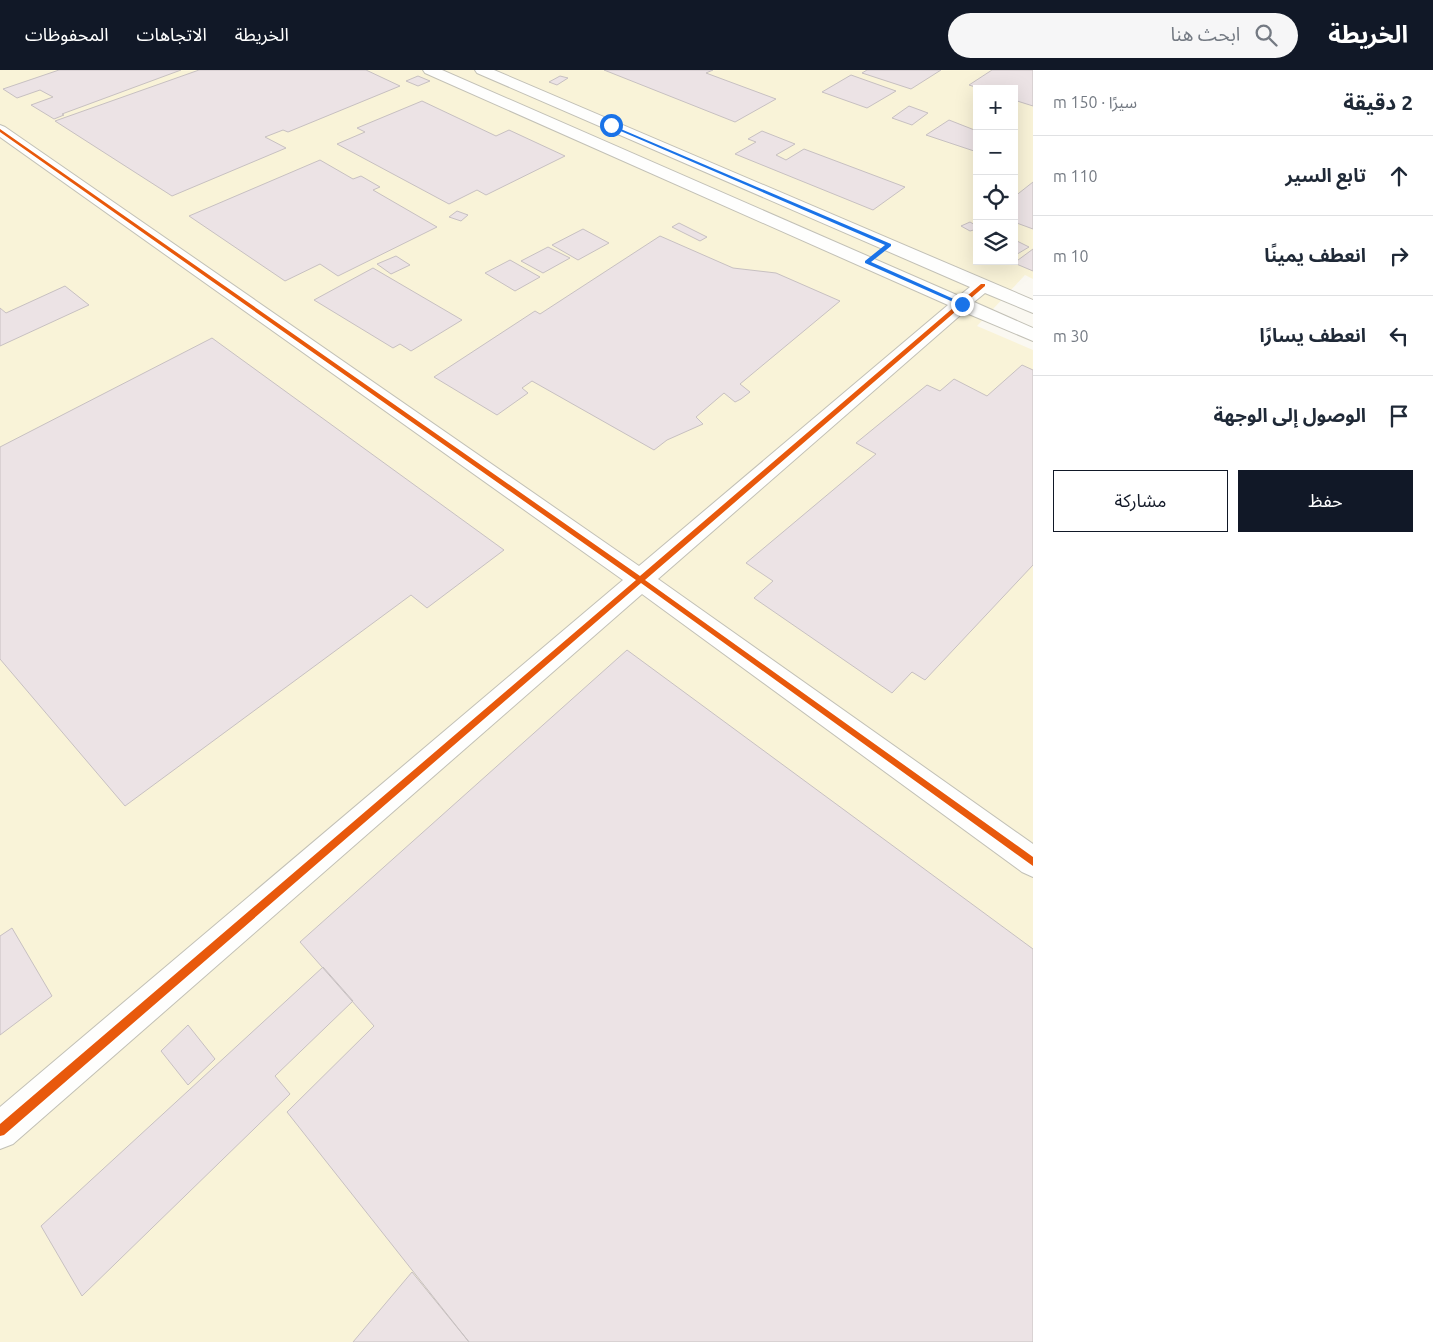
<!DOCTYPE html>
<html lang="ar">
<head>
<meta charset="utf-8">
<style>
	:root { --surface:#fff; --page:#f6f6f7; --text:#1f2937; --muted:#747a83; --line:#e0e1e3; --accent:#111827 }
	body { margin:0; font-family:Ubuntu,"Noto Sans Arabic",sans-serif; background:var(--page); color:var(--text); direction:rtl }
	.controls { position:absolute; right:15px; top:15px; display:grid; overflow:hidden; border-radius:0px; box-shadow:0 5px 20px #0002 }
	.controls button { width:45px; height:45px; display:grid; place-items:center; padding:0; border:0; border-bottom:1px solid var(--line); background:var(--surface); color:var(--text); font:25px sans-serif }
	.stop { position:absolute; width:15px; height:15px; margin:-11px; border:4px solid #1a73e8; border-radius:50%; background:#fff }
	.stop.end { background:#1a73e8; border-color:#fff; box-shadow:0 1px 5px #0008 }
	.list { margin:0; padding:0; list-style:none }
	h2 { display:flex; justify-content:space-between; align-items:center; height:65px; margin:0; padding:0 20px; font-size:21px }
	h2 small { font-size:16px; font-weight:400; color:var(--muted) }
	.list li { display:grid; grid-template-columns:32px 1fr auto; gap:15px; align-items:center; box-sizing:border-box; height:80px; padding:0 20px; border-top:1px solid var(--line) }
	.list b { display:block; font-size:19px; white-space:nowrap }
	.list em { font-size:16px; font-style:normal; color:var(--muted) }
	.actions { display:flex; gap:10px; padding:15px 20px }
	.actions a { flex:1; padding:11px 0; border:1px solid var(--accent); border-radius:0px; text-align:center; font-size:18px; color:var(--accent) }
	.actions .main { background:var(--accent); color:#fff }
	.icon { flex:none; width:28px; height:28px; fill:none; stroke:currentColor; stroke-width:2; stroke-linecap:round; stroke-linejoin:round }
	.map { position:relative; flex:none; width:1033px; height:1272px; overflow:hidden; direction:ltr }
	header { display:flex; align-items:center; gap:30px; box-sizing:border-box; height:70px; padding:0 25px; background:var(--accent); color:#fff }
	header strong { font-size:24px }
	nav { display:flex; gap:28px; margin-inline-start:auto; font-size:18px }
	.search { width:350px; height:45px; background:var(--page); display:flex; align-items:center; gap:12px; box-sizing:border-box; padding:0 18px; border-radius:28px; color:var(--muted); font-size:19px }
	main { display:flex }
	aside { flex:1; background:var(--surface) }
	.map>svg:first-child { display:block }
</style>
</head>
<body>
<header>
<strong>الخريطة</strong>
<div class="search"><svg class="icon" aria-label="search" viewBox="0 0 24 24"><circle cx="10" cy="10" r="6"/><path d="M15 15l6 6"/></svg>ابحث هنا</div>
<nav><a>الخريطة</a><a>الاتجاهات</a><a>المحفوظات</a></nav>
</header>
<main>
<aside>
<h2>2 دقيقة<small>سيرًا · 150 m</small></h2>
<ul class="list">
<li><svg class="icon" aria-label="ahead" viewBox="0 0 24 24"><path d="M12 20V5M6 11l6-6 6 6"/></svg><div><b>تابع السير</b></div><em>110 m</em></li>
<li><svg class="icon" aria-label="right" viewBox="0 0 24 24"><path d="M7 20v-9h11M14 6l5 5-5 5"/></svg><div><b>انعطف يمينًا</b></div><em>10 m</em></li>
<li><svg class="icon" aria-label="left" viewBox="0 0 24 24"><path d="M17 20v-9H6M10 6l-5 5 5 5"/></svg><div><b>انعطف يسارًا</b></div><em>30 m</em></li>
<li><svg class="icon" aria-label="arrive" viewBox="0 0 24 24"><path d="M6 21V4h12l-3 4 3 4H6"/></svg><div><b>الوصول إلى الوجهة</b></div></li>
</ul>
<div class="actions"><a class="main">حفظ</a><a>مشاركة</a></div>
</aside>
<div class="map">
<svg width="1033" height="1272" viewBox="0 0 1033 1272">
	<rect width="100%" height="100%" fill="#faf8f1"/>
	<path fill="#f9f3d8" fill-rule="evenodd" d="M0,0H1033V209L1025,205L977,256L1033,280V1272H0ZM977,19H1014V191H977Z"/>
	<path fill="#ece3e5" stroke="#c7c0c1" d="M59,0H181L62,44L64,45L54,49L31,35L53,27L40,20L17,28L3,19Z
		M199,0H366L400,16L288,62L283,60L265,67L286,78L172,126L55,51Z
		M604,0H713L706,3L776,29L735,52Z
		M867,0H941L911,19L862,3Z
		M992,0H1033V36L1014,30V19H981L969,15Z
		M851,5L896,21L867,38L822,22Z
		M418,6L430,11L418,16L406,11Z
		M560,6L568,8L557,15L549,12Z
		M422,31L496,66L509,60L565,86L486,125L477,120L449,134L337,74L365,62L357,58Z
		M909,36L928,43L912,55L892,48Z
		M949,50L977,61V82L926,65Z
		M762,61L795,74L776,85L786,90L804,79L905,117L873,140L735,84L756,72L748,69Z
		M320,90L353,109L361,106L380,117L373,120L437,157L338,206L320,194L285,211L189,146Z
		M1033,112V159L1014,152V127Z
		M457,141L468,145L461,151L449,147Z
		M970,152L977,156V159L970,161L961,156Z
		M679,153L707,167L700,171L672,157Z
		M583,159L609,173L578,190L552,175Z
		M660,166L733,198L776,203L840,231L740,314L750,322L741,329L735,332L724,323L696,347L703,354L667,370L654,380L532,311L522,318L528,323L497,345L434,307L535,241L540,244Z
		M1014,171L1015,170L1029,177L1014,186Z
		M548,177L570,188L543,203L521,191Z
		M1033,179V201L1014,193Z
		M396,186L410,195L391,204L377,194Z
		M510,190L540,207L515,221L485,203Z
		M373,198L462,250L411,281L400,274L393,278L314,230Z
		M65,216L89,235L0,276V238L6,243Z
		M212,268L504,480L427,538L411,525L125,736L0,589V377Z
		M1022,295L1033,300V495L925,610L912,602L892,623L754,528L773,511L746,493L876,384L856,373L927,315L940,321L954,309L987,326Z
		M627,580L1033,879V1272H469L287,1042L374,956L300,872Z
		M12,858L52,926L0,965V866Z
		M323,897L353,931L275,1006L290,1024L82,1226L41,1156Z
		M188,955L215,989L188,1015L161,981Z
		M412,1202L469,1272H353Z"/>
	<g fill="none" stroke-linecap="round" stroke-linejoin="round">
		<g stroke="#c2c0b6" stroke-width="2">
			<path id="minor" d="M423,0H442L959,226L970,217L477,3L475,0H494L1033,230V243L985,223L974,232L1033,258V271L964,242L658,509L1033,774V807L1022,802L642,524L13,1074L0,1079V1037L623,510L0,67V55L5,57L639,496L948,235L425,3Z"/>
		</g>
		<use href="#minor" fill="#fefefd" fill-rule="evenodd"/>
		<g stroke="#fff" stroke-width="3">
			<path id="cycleway" d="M0,59L640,506L981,214H985V216L645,510L1033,787V796L641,513L4,1065L0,1066V1054L636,510L0,62Z"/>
		</g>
		<use href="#cycleway" fill="#e8590c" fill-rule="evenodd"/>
	</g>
	<path fill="#1a73e8" d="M609,54L891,174V176L871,192L965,234L960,235L865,193V191L885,175L609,56Z"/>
</svg>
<div class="controls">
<button>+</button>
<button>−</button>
<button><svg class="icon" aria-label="locate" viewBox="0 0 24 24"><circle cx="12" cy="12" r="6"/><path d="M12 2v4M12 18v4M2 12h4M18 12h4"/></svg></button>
<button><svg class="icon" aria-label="layers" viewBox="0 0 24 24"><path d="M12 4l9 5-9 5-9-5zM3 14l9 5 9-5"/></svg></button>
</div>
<div class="stop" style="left:611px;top:55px"></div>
<div class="stop end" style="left:962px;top:234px"></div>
</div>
</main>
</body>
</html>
